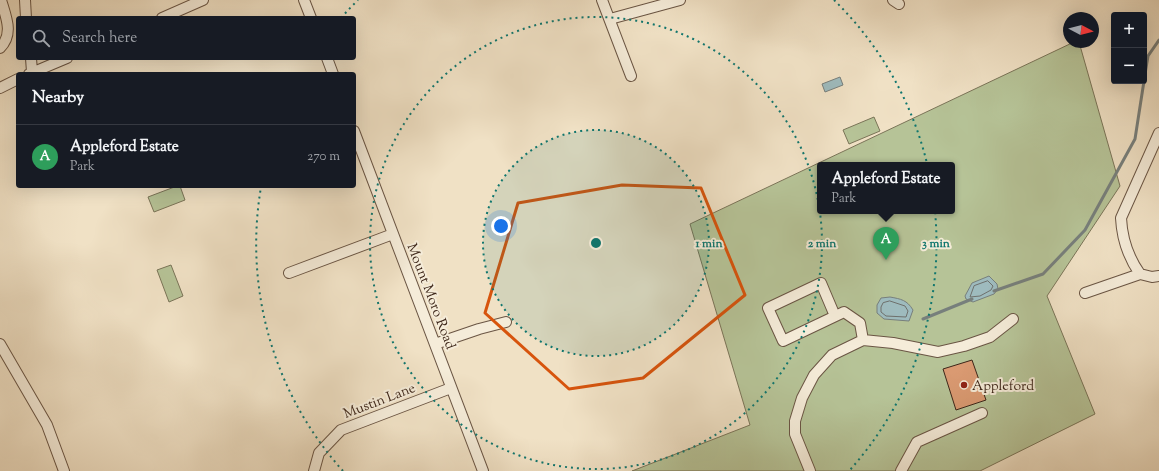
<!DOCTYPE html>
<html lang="en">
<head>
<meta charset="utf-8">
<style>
	:root { --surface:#171b24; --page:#242831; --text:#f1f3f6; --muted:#9ea1a6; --line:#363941; --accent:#7c3aed }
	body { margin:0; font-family:"Sorts Mill Goudy",serif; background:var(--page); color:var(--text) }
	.controls { position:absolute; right:12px; top:12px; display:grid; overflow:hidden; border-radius:4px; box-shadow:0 4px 16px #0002 }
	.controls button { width:36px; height:36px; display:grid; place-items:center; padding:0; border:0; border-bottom:1px solid var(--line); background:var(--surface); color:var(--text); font:20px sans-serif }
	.compass { position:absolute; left:1063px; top:12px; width:36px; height:36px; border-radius:50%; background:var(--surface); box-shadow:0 4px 16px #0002; rotate:97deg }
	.you { position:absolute; left:501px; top:226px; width:14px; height:14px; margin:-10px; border:3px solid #fff; border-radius:50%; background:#1a73e8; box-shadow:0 0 0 6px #1a73e833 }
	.badge { display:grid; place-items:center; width:26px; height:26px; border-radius:50%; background:var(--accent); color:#fff; font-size:13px; font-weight:700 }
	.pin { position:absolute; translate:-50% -33px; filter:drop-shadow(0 1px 2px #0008) }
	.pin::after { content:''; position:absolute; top:21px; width:14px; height:12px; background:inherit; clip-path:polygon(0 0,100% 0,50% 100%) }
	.popup { position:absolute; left:817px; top:162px; width:138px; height:52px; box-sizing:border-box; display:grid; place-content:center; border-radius:4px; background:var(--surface); filter:drop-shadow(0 1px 3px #0005); font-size:13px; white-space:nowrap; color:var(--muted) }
	.popup b { font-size:15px; color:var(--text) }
	.popup::after { content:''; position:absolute; left:50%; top:100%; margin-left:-8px; border:8px solid transparent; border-top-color:var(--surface) }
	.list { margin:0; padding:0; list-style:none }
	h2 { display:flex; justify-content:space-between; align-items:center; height:52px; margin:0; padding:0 16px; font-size:17px }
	h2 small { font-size:13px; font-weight:400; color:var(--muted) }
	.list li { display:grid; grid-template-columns:26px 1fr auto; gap:12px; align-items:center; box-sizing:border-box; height:64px; padding:0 16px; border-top:1px solid var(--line) }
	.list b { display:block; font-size:15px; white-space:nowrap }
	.list p { margin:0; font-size:13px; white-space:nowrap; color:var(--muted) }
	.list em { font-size:13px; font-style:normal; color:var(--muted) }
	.icon { flex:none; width:22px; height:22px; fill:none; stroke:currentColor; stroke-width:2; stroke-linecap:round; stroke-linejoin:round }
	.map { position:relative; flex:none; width:1159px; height:471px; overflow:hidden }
	.search { position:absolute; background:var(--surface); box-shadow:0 4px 16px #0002; left:16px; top:16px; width:340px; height:44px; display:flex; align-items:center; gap:10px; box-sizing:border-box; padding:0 14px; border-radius:4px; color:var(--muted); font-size:15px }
	.panel { position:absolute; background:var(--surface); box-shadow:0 4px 16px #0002; left:16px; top:72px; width:340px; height:116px; border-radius:4px }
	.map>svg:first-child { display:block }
</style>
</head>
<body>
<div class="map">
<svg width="1159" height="471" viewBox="0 0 1159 471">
	<rect width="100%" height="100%" fill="#f0e1c5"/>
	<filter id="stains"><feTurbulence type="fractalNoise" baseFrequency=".005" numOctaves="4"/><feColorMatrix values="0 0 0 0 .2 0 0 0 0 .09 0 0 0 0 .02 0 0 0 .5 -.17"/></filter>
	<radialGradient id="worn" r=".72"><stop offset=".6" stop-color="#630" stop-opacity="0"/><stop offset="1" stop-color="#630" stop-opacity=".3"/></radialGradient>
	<path fill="#b6c397" stroke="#7a7458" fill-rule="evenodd" d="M1074,42H1079L1120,186L1047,296L1095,414L980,471H632L750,425L690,224ZM820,165H952V211H820Z
		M874,117L880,131L849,144L843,130Z
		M177,186H180L185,200L154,212L148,197Z
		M171,265L183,296L169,302L157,270Z"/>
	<path fill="#9ebbbe" stroke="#777f7c" d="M840,77L843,85L825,92L822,84Z
		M989,276L997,284L998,289L994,294L973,302L966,299L965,296L972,283Z
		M890,297C901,299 907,300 913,310L909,321L884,319L877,313V305L881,298Z"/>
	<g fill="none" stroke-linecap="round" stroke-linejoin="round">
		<path stroke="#6e706c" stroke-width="1" d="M988,281L993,286L991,290L980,296L970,297L974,286Z
			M890,301L905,306L908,311L906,317L886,316L881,312V307L883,303Z"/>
		<path stroke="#777f7c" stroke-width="3" d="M1144,80L1148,56L1159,40
			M994,291L1043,274L1085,230L1135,139L1144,81
			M923,319L972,299"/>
	</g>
	<path fill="#da9a72" stroke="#3d2619" d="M972,360L986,400L956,410L943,369Z"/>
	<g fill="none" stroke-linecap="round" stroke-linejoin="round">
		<g stroke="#6a5544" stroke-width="12">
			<path id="minor" d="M25,0L26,18
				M304,0L311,18
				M602,0L631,76
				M893,0L899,4
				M162,18L203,0
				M610,19L680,0
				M0,48C14,34 6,17 1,0
				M31,58L32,72
				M327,58L333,74
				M29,74L67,58
				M0,88L18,79
				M354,131L483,471
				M1159,133L1121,218C1122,238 1128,257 1140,274L1152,277L1159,276
				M289,273L393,234
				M1085,293L1140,274
				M835,316L821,283L768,308L783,341L844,312L860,323L863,340
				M0,344L47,425L64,471
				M435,344L479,329L506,322
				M314,471L319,453L341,430L451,388
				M810,471L795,434V421L802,398L814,375L832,355L863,340L893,343L938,352L964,346L990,337L1013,319
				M901,471L917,442L982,413"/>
		</g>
		<use href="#minor" stroke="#f5ecd9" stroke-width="10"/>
	</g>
	<path fill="none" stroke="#d7540d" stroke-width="3" stroke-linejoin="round" d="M622,185L701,188L745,295L643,378L569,389L485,313L518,203Z"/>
	<circle cx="596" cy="243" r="113" fill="#0f766e" fill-opacity=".12"/>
	<g fill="none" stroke="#0f766e" stroke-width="2" stroke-dasharray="2 4">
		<circle cx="596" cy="243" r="113"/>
		<circle cx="596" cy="243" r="226"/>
		<path d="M343 471A340 340 0 0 1 261 187M341 18A340 340 0 0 1 358 0M834 0A340 340 0 0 1 849 471"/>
	</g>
	<circle fill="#8f2418" stroke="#f5ecd9" stroke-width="1.5" cx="964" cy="385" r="4"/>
	<g text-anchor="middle" stroke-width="4" stroke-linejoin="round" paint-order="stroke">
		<g font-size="14" fill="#3d2619" stroke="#f5ecd9">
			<text transform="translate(432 296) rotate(69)" y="5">Mount Moro Road</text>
			<text transform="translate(379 400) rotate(-21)" y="5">Mustin Lane</text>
		</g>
		<g font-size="14" fill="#3d2619" stroke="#f5ecd9" text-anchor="start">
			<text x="972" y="390">Appleford</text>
		</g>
	</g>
	<circle cx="596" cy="243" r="6" fill="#0f766e" stroke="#f5ecd9" stroke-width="2"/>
	<g font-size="12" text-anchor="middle" font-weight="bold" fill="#0f766e" stroke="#f5ecd9" stroke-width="4" stroke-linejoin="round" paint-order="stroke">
		<text x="709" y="247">1 min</text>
		<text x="822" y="247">2 min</text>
		<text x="936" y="247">3 min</text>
	</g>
	<rect width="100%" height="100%" filter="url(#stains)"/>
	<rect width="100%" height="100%" fill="url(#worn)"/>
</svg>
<div class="controls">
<button>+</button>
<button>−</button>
</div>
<svg class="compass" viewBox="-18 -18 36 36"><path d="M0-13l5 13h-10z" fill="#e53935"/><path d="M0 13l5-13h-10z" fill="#9ea1a6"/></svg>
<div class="you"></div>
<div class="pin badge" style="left:886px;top:260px;background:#2e9e5b">A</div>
<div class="popup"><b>Appleford Estate</b>Park</div>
<div class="search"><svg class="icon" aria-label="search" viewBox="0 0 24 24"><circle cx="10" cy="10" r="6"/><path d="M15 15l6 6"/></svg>Search here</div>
<section class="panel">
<h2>Nearby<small></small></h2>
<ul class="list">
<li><span class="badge" style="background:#2e9e5b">A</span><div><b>Appleford Estate</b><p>Park</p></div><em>270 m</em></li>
</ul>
</section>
</div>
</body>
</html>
